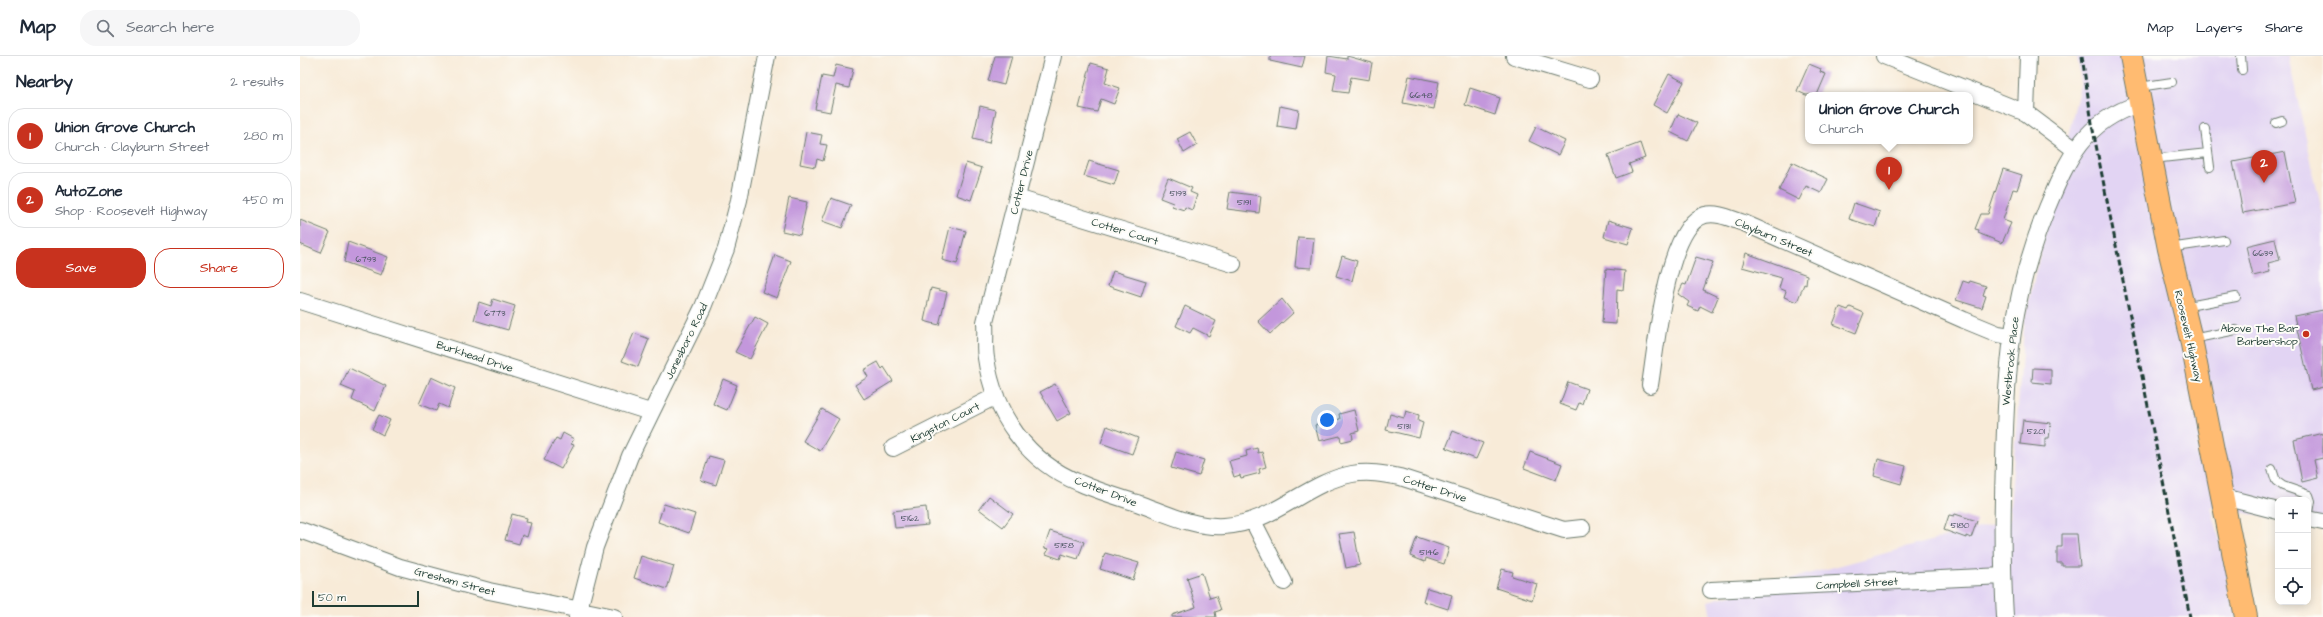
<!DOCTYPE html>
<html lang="en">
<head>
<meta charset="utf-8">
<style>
	:root { --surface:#fff; --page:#f6f6f7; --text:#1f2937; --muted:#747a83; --line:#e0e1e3; --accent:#c8321e }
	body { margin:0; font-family:"Architects Daughter",sans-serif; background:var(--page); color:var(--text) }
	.controls { position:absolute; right:12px; bottom:12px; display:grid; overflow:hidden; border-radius:8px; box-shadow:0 2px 10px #0003 }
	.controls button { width:36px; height:36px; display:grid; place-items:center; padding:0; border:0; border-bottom:1px solid var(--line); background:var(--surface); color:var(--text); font:20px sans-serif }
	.scale { position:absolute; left:12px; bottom:10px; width:107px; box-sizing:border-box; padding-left:4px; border:2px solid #1f3d34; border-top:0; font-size:11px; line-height:14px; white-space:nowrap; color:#1f3d34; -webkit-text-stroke:3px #fdfcf7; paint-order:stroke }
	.you { position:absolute; left:1027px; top:364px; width:14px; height:14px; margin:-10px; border:3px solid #fff; border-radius:50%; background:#1a73e8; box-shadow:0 0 0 6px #1a73e833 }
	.badge { display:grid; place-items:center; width:26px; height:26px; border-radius:50%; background:var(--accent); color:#fff; font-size:13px; font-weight:700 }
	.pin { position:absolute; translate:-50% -33px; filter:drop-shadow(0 1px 2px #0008) }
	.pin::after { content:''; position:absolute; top:21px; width:14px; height:12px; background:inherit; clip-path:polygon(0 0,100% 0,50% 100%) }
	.popup { position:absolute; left:1505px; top:36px; width:168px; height:52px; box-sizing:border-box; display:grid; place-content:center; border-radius:8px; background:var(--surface); filter:drop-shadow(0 1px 3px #0005); font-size:13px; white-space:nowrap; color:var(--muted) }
	.popup b { font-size:15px; color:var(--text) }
	.popup::after { content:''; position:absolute; left:50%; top:100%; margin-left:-8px; border:8px solid transparent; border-top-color:var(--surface) }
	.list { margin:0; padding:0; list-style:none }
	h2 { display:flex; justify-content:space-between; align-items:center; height:52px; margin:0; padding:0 16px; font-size:17px }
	h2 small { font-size:13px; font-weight:400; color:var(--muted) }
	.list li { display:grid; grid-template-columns:26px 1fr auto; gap:12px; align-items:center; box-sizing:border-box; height:56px; margin:0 8px 8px; padding:0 8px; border:1px solid var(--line); border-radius:16px }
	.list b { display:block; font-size:15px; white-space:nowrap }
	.list p { margin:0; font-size:13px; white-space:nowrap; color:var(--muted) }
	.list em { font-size:13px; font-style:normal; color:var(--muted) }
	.actions { display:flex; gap:8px; padding:12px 16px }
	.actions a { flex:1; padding:9px 0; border:1px solid var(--accent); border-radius:16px; text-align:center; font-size:14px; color:var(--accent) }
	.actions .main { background:var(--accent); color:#fff }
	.icon { flex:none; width:22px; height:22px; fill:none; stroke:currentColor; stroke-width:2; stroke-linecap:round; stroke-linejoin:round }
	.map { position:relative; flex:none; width:2023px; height:561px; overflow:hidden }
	header { display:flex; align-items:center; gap:24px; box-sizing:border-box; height:56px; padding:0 20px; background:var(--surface); border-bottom:1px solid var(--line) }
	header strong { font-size:19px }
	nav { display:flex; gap:22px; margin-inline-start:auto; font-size:14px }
	.search { width:280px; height:36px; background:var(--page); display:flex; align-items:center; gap:10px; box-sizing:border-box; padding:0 14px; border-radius:16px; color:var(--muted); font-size:15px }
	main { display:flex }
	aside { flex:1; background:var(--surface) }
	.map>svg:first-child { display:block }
</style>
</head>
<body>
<header>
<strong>Map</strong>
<div class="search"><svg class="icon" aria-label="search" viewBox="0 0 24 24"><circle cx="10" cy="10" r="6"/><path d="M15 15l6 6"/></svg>Search here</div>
<nav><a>Map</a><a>Layers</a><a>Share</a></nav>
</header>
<main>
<aside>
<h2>Nearby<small>2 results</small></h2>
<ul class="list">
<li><span class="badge">1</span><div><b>Union Grove Church</b><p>Church · Clayburn Street</p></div><em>280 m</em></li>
<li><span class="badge">2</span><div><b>AutoZone</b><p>Shop · Roosevelt Highway</p></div><em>450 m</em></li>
</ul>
<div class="actions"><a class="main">Save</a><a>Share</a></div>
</aside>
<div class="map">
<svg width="2023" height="561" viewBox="0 0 2023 561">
	<rect width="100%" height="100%" fill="#fdfcf7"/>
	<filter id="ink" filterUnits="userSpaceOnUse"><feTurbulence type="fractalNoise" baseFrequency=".025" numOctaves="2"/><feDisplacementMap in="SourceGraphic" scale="8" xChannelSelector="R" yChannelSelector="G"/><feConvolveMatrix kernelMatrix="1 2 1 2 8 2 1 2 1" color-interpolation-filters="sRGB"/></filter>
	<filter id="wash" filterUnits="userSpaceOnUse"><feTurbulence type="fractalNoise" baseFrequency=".012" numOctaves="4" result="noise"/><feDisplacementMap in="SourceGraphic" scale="16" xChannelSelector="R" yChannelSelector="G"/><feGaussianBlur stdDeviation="0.9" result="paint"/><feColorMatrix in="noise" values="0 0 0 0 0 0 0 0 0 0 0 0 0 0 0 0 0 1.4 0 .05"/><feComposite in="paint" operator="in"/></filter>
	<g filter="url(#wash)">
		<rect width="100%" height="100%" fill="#f8ebd8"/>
		<path fill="#e2d4f3" d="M1777,0H1988L2023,160V474L2008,471V444H1978V464L1911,450L1939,561H1411L1408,545L1709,464L1725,262L1781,25Z"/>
		<g id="blocks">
			<path fill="#c397dc" d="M695,0H712L704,29L688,25Z
				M970,0H1005L1002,12L970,5Z
				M1028,0L1047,3V0L1072,7L1069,24L1051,21L1048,37L1033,35L1036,18L1026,16Z
				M791,7L809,12L805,27L820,32L814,48L801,43L797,56L779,52Z
				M1509,8L1521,13L1520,16L1526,18L1517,39H1506L1497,35Z
				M536,9L553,13L549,32L536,29L530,56L515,53L522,20L533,22Z
				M1369,18L1384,26L1367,57L1353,49Z
				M1109,20L1139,26L1134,53L1103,47Z
				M1170,32L1200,42L1195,59L1165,49Z
				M680,50L696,54L689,87L673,83Z
				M980,50L999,54L996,73L977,70Z
				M1378,58L1397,67L1388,85L1370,76Z
				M1236,71L1265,85L1258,99L1229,85Z
				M506,76L522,79L520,88L527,89L523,105L517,103L515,111L500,108Z
				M890,76L897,89L884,97L877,83Z
				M1340,87L1345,102L1329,108L1332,116L1316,122L1308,99Z
				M1985,96L1995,147L1943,157L1933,106Z
				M789,105L819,114L814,129L784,120Z
				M1492,106L1528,123L1521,137L1506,130L1499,144L1479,134Z
				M666,107L682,112L671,144L656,139Z
				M1703,113L1722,119L1717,134L1713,133L1703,164L1711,167L1702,187L1678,177L1679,174L1675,173L1681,158H1688Z
				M868,122L892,132L890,136L897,139L892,154L885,151L884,154L872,150L873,147L860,142Z
				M930,136L961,140L959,157L927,153Z
				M489,142L507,146L500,179L482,175Z
				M531,142L551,149L542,172L522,165Z
				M1554,147L1580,156L1575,171L1549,163Z
				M0,164L30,176L21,197L0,188Z
				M1308,164L1333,172L1328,188L1304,181Z
				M650,171L666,175L657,208L642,204Z
				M998,181L1014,182L1011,212L995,211Z
				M1975,183L1980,204L1968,207L1970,216L1953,220L1946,190Z
				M48,186L88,201L81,219L44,206Z
				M1446,197L1507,219L1506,229L1504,228L1497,246L1484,241L1486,235L1479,232L1482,222L1442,211Z
				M475,199L491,205L477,242L462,236Z
				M1042,200L1057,205L1052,225L1036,220Z
				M1396,201L1413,206L1403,234L1418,241L1412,256L1400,250L1398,255L1387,250L1389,246L1378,238L1383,228L1386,229Z
				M1306,213L1325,215L1323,234L1317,233L1316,268L1302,267Z
				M813,215L846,225L841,241L808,230Z
				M1663,225L1669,227L1670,225L1686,230L1683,239L1686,240L1682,252L1656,244Z
				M631,232L647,236L639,269L624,265Z
				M193,243L215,250L208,274L174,264L179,246L191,250Z
				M982,243L993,257L970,278L958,265Z
				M885,250L916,265L909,280L893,272L890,277L876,270Z
				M1540,251L1548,254L1550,251L1564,257L1556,277L1533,268Z
				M2023,254V331L2011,334L1994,260Z
				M455,261L468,268L450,303L435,296Z
				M334,277L349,283L338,311L322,305Z
				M578,306L582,313L584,311L593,325L564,343L555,329L568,321L564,314Z
				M49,312L86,330L75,355L52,344L55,336L41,330Z
				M1733,312L1751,313V328L1732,326Z
				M131,321L155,332L148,352L139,348L136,355L119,348Z
				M423,323L437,329L427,354L413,348Z
				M1268,326L1287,333L1282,348L1279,347L1276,354L1260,348Z
				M755,328L771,357L757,365L740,336Z
				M522,353L539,363L520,395L503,385Z
				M1054,354L1059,375L1052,377L1053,383L1041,386L1040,380L1019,385L1015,369L1040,363L1039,358Z
				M1106,355L1119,359L1118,365L1123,367L1119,382L1086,374L1090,358L1104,362Z
				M79,359L90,364L83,379L72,373Z
				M1723,364L1751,367L1749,382H1745V391L1720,388Z
				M807,370L838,382L832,398L801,387Z
				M1153,375L1183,387L1176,403L1146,392Z
				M263,377L274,383L271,388L274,389L261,413L244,404L256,382L260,384Z
				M2023,377V402L2014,404L2018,422L2002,426L1994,384Z
				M957,392L958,397L962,396L966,411L959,413L960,417L941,422L940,419L934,421L929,405L947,400L946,395Z
				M876,396L904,404L899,420L871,412Z
				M1230,396L1262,408L1256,424L1224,412Z
				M409,400L424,404L416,429L401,424Z
				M1578,403L1606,410L1601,428L1574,420Z
				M689,440L713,458L703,471L679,453Z
				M364,448L395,458L389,477L358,466Z
				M626,451L628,469L595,472L593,455Z
				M212,458L227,462L226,466L231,467L227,481L222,479L219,488L205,484Z
				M1655,458L1677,465L1671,482L1666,480V482L1644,474L1649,459L1654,460Z
				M750,475L784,486L778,503L762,498L760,503L746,498L749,493L744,492Z
				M1054,476L1060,509L1046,512L1039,478Z
				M1762,478H1777L1780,510H1762V507H1757V491H1762Z
				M1117,481L1149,492L1144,508L1126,502L1125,506L1110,500Z
				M805,497L839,507L833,524L800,513Z
				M341,500L374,510L367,533L334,522Z
				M1202,513L1213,516L1212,520L1237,528L1232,544L1196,532Z
				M902,517L910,542L916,540L921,554L915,556L916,561H872V559L896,551L887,522Z
				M1127,532L1152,539L1148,553L1123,545Z"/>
		</g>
	</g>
	<g filter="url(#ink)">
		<use href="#blocks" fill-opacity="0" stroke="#6b7a6d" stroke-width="1"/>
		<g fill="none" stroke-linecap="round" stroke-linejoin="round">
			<g stroke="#6b7a6d" stroke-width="10">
				<path id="lane" d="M1941,0L1942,14
					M1839,31L1872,26
					M1976,67L1982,65
					M1905,73L1910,111
					M1852,103L1908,97
					M1869,192L1924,184
					M1883,251L1936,241
					M1892,283L1936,274
					M1972,413L1976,425L1983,430L2009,439L2011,445L2008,463"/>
			</g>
			<g stroke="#6b7a6d" stroke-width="18">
				<path id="street" d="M753,0L685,266C686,278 684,291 686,302C694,358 727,406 780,427C798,435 818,441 837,447C865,457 894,472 924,470C972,468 1007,426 1052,418C1069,415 1084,418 1100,421L1264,474L1282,472
					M1214,0L1290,23
					M1584,0L1726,57L1774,93
					M1726,57L1728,0
					M717,142L933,208
					M0,245L350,356
					M1350,329C1356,294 1366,169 1405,159C1418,156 1431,163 1444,167L1664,264L1698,278L1711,280
					M593,392L696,340
					M1924,441L1978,455
					M2008,463L2023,466
					M953,465L984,526
					M0,474L100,511L189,535L314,561
					M1411,534L1703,520
					M277,561L295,491L330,400L403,251L426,193L439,144L467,0
					M1705,561C1702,509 1702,458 1704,407C1706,312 1711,241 1747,152C1768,102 1784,65 1839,48"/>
			</g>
			<g stroke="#6b7a6d" stroke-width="24">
				<path id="primary" d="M1831,0L1869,193L1891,283L1946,561"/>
			</g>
			<use href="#lane" stroke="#fff" stroke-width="8"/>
			<use href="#street" stroke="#fff" stroke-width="16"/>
			<use href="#primary" stroke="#ffbb71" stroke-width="22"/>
			<path stroke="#1f3d34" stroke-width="3" stroke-dasharray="6 3" stroke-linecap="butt" d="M1782,0L1793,74L1890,561"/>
		</g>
	</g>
	<circle fill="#c8321e" stroke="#fdfcf7" stroke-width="1.5" cx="2006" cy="278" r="4"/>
	<g text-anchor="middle" stroke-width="4" stroke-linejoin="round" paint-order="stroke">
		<g font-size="9" fill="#48545e">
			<text x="1121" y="42">6648</text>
			<text x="878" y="140">5193</text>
			<text x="944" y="149">5191</text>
			<text x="1963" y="200">6639</text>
			<text x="66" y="206">6793</text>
			<text x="195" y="260">6773</text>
			<text x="1104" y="373">5131</text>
			<text x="1736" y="378">5201</text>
			<text x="610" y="465">5162</text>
			<text x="1660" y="472">5180</text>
			<text x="764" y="492">5158</text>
			<text x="1129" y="499">5146</text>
		</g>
		<g font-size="11" fill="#1f3d34" stroke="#fdfcf7">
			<text transform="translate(721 126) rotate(-76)" y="4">Cotter Drive</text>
			<text transform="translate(825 175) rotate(17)" y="4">Cotter Court</text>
			<text transform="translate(1474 181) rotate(23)" y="4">Clayburn Street</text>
			<text transform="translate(1889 280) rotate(77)" y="4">Roosevelt Highway</text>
			<text transform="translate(386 285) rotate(-64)" y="4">Jonesboro Road</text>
			<text transform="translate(175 300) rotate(18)" y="4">Burkhead Drive</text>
			<text transform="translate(1710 305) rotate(-84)" y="4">Westbrook Place</text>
			<text transform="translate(645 366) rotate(-27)" y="4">Kingston Court</text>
			<text transform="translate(1135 432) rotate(18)" y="4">Cotter Drive</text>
			<text transform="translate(806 435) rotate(21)" y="4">Cotter Drive</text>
			<text transform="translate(155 525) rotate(15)" y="4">Gresham Street</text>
			<text transform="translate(1557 527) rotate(-3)" y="4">Campbell Street</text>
		</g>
		<g font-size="11" fill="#1f3d34" stroke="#fdfcf7" text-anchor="end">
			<text x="1998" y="276">Above The Bar<tspan x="1998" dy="13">Barbershop</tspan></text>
		</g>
	</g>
</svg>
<div class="controls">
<button>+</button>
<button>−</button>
<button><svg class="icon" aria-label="locate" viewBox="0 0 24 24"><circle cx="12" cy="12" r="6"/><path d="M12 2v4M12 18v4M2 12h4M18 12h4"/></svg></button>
</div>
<div class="scale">50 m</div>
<div class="you"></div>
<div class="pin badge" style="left:1589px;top:134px">1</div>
<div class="popup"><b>Union Grove Church</b>Church</div>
<div class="pin badge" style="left:1964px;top:127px">2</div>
</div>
</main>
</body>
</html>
